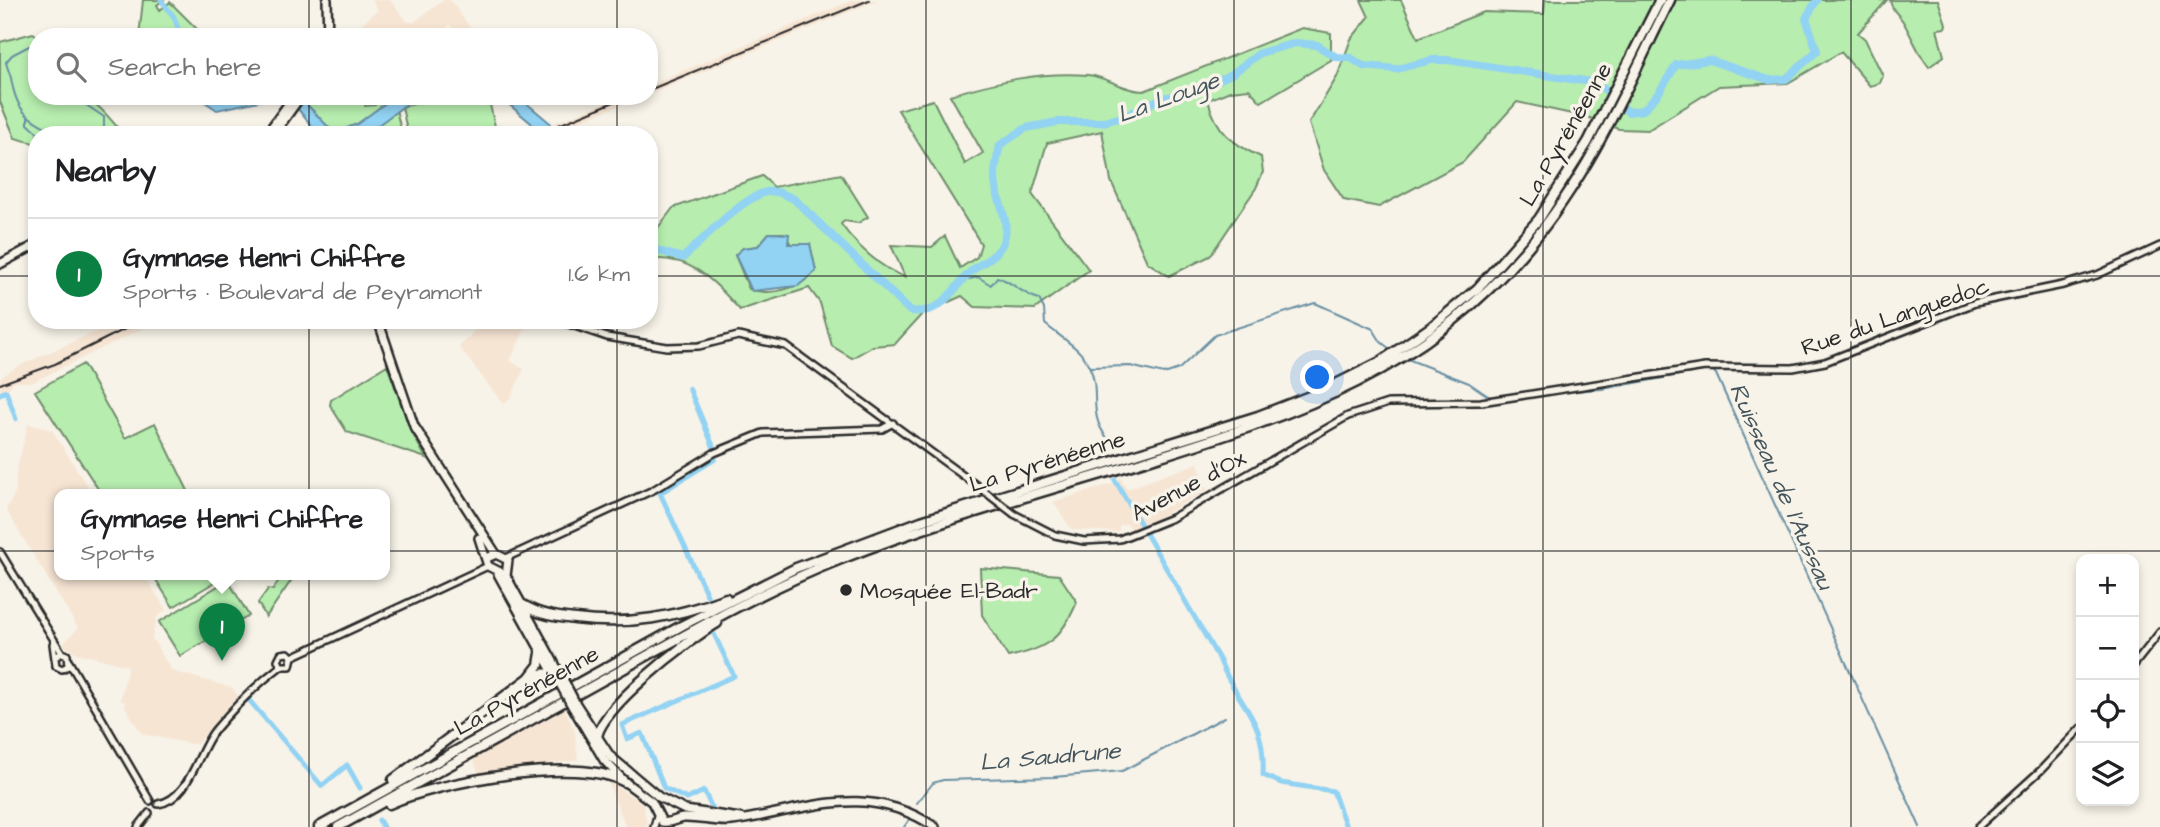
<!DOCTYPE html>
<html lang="en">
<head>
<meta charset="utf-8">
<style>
	:root { --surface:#fff; --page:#f2f2f2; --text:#202124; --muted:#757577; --line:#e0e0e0; --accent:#0b8043 }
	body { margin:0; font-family:"Architects Daughter",sans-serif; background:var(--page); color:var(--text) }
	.controls { position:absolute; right:21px; bottom:21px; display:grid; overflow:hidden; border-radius:14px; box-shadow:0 4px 10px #0003 }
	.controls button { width:63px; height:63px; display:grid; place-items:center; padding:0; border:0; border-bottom:2px solid var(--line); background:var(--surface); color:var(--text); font:35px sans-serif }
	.you { position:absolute; left:1318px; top:378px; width:24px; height:24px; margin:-18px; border:5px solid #fff; border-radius:50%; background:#1a73e8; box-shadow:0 0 0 10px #1a73e833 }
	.badge { display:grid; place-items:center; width:46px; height:46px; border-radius:50%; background:var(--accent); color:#fff; font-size:23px; font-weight:700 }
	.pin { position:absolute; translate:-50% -58px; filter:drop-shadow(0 2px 4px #0008) }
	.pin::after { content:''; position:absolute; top:37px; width:24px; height:21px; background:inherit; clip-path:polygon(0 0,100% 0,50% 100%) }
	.popup { position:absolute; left:54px; top:489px; width:336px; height:91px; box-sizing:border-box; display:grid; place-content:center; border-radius:14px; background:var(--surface); filter:drop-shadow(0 2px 5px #0005); font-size:23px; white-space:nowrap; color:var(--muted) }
	.popup b { font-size:26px; color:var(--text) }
	.popup::after { content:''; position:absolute; left:50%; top:100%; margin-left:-14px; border:14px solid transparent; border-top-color:var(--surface) }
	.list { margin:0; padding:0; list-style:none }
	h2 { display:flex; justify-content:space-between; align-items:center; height:91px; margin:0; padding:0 28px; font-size:30px }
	h2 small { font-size:23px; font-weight:400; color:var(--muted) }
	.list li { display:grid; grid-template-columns:46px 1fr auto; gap:21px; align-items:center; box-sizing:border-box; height:112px; padding:0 28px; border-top:2px solid var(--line) }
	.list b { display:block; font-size:26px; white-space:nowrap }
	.list p { margin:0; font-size:23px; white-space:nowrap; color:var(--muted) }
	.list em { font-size:23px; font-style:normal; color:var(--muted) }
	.icon { flex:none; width:38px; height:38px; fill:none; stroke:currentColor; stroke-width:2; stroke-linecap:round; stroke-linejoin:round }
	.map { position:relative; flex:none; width:2160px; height:827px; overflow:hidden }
	.search { position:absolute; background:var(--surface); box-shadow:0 4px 10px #0003; left:28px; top:28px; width:630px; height:77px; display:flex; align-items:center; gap:18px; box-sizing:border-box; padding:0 24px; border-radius:28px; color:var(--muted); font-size:26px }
	.panel { position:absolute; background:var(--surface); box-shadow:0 4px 10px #0003; left:28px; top:126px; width:630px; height:203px; border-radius:28px }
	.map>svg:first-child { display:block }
</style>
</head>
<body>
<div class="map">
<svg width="2160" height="827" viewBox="0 0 2160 827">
	<rect width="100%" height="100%" fill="#f7f3e8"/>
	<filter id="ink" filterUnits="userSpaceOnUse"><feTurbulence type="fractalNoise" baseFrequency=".0143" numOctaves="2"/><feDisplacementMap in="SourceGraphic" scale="14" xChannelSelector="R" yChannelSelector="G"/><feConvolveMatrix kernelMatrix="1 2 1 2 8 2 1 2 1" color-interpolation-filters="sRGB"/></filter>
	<g filter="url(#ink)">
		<path fill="#f7e5d4" d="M372,0H390L408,22H414L444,0H450L470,27L465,32V37H460L450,25L435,37H373L367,33L362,23L378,10Z
			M853,0H878L649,94V85Z
			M621,96H643L544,135H526Z
			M121,320H160L33,382H13L9,388L0,391V378L17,367Z
			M485,320H529L510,361L524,369L511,397L503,404L459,347Z
			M28,424L52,430L93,495H59V575H144L166,610L157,617L152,638L172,671L233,688L238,696L196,745L142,734L125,707L126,702L120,700L128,666L77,653L62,645L78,628L6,510L16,491V473Z
			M1198,463L1207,490L1156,519L1143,523L1140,528L1132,529L1127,524L1120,525L1118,532L1072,530L1053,502L1115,483L1120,477L1127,489Z
			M565,709L575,732L578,760L479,773L473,759Z
			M607,780L643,804L648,827H626Z"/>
		<path fill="#b7edaf" stroke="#718c6d" stroke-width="2" fill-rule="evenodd" d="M143,0H163L157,5L160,10L170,2L205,37H139Z
			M1361,0H1401L1418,38L1484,12L1544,14L1545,0H1887L1858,33L1865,39L1883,76L1880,83L1870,86L1841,52L1788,83L1719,86L1648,130L1619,129L1590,118L1517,102L1463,162L1379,207L1344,200L1324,170L1309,123L1337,77L1351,39L1369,17Z
			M1890,0H1938L1946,24L1945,28L1937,29L1944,56L1929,67C1917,52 1911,34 1902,20C1896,12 1892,10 1890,0Z
			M1302,28L1331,33V60L1261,102L1249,89L1230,91L1208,100C1216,131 1232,144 1261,157L1263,172L1256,188L1210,256L1169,276L1147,262L1111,181L1102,131L1047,143L1032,194L1089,270L1035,309L975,307L962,296L922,314L895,344L873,346L852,358L832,346L820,303L809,288L740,310C712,280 693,256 649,259V229H657L673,208L762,176L774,187L841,174L868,217L858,223L844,221L841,224C855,244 881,269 905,277L891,245L932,247L945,236L960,268L977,257L981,244L898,110L933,100L965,164L983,153L950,95C995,82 1040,71 1088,75C1108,77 1124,91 1144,91ZM769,233H784L792,246L810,244L816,271C800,288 772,297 749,289L735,255L743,248L758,246Z
			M33,33L39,37L37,96C90,96 89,93 124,135H37V144L15,138L0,102V42Z
			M307,96H365V106L375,105L377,96H393L402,135H329L326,126L304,102Z
			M448,96H488L497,135H408L402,107Z
			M83,364L125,438L155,423L190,495H102L35,391Z
			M387,365L411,431L426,458L347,432L330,405L331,400Z
			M980,568L1059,575L1077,602C1062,638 1047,649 1008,657L982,615Z
			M153,575H227L173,607Z
			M291,575H295L266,617L258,603L268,589L273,590L279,580L288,579Z
			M228,580L249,616L180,656L159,622Z"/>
		<path fill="#92d2f3" stroke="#698fa3" stroke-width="2" d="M196,96H299L334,133L357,124L395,96H417L365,135H319L298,109L275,100H263L217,110Z
			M499,96H518L549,122L554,135H539L531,123Z
			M769,233L789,234L788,244H810L816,271L798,286L752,291L735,255L743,248L758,246Z"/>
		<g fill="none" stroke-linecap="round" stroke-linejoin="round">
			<path stroke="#698fa3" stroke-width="2" d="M37,60L29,46L12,55L6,62C7,68 10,73 11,78C17,115 29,119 62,135
				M73,96L104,117V127L99,135
				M28,117V124L40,135
				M965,280L978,277L991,285L997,277C1012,281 1021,294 1039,299L1044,309L1045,324C1060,337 1081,348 1089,366C1102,391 1086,413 1108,439
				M1410,360L1469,383L1491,398
				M1090,367L1130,366L1164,374L1179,369L1215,335L1315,303L1373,329L1381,342L1390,349
				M1559,392L1602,389L1702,371L1712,370L1716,374L1920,827
				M1495,402L1533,396
				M917,803L933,783L943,780L1054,777L1122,771L1225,717
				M904,827L909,820"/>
			<path stroke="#92d2f3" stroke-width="5" d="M161,0L174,17L181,37
				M689,388L714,448
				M0,394L6,391L16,419
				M1115,480L1220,661C1240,710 1266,716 1263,775L1281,783L1333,791L1346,827
				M707,595L660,493L715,459
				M249,700L322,786L347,765L360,788
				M712,808L704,791L687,799L664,788L642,733L627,739L622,725L734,676L714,634
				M379,820L383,827"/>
			<path stroke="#92d2f3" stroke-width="8" d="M649,248L683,258C702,240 738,202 763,193C774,189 784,194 794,199L910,311C946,315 951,287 974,269C987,259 1002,254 1005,235C1008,219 999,203 996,187C993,174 997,159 1000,145L1026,128L1058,122H1104L1125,116L1162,98L1192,93L1233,73L1260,53L1296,43L1317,45L1336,57L1351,58L1363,66L1397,69L1432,60H1448L1591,82L1606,90L1628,112L1643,110L1658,94L1676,65L1709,60L1769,80L1786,79L1817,51L1806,18L1817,0"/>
			<g stroke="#2b2b2b" stroke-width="10">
				<path id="minor" d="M557,320L607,337L667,347L699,346L738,336L786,346L980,488
					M1014,514L1055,535L1084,541L1120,539L1172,518L1348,416L1388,403L1481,402L1705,367L1793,368L1825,362L1975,303L2063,285L2097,275L2160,246
					M0,552L62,653
					M506,558L653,490L714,453L763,433L882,429L893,423
					M53,644L56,666L62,669L68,666L67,655L62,653L55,657
					M292,657L488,566
					M69,662L150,801
					M2134,665L2160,632
					M281,666L278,660L281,654L288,653L292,657
					M281,666H290L292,657
					M158,804C190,799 197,752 215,730C235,706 256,685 281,666
					M138,827L149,813
					M654,827L657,816
					M1978,827L2041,770L2081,728"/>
			</g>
			<g stroke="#2b2b2b" stroke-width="12">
				<path id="major" d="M327,0L328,37
					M276,131L301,96
					M262,135L271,128L294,96
					M0,264L37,244
					M378,320L414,426L496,554
					M479,538L488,566L500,572
					M487,558L496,554L508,560L506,576L564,681
					M497,572L556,678
					M576,704L610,756L659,797L685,810L740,818
					M572,706L604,760L625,782L652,802L662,822C671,824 675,819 683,818C699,817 716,823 732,821C806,811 864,780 935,827"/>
			</g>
			<g stroke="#2b2b2b" stroke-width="13">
				<path id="highway" d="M523,605C539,615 557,617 575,619C630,626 675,617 726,598
					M531,677C545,671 552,673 564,681
					M597,740C595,711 691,638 717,623
					M393,780L529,678L539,665L541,653
					M389,804C439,782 577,755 625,782
					M319,827L683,625L796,568L921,521L1258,416L1320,392L1380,362L1431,327L1478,288L1539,219L1588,142L1660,0
					M338,827C433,775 528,722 623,669C694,630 765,589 841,559C942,519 1048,491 1151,459C1302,412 1423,372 1528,247C1590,174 1628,85 1670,0"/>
			</g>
			<use href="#minor" stroke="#f7f3e8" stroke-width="5"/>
			<use href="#major" stroke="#f7f3e8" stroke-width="7"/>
			<use href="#highway" stroke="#f7f3e8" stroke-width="8"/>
			<path stroke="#2b2b2b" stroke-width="2" d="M649,90L869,0
				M535,135L628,96
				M0,384L55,364L143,320"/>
			<g stroke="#2b2b2b" stroke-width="10" stroke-linecap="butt">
				<path id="minor-bridge" d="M980,488L1014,514"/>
			</g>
			<g stroke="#2b2b2b" stroke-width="12" stroke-linecap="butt">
				<path id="major-bridge" d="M564,681L576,704
					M560,684L572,706"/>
			</g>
			<use href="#minor-bridge" stroke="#f7f3e8" stroke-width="5"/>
			<use href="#major-bridge" stroke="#f7f3e8" stroke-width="7"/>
		</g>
	</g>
	<path fill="none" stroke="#2b2b2b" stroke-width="2" stroke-opacity="0.55" d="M309,0V37M617,0V37M926,0V827M1234,0V827M1543,0V827M1851,0V827M309,96V135M617,96V135M0,276H37M649,276H2160M309,320V827M617,320V827M0,551H2160"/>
	<circle fill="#2b2b2b" stroke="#f7f3e8" stroke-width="2.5" cx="846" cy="590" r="7"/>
	<g text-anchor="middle" stroke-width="7" stroke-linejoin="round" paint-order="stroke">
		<g font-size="23" fill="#2b2b2b" stroke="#f7f3e8">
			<text transform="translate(1565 134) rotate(-60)" y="8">La Pyrénéenne</text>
			<text transform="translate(1895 316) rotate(-19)" y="8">Rue du Languedoc</text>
			<text transform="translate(1047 461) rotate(-17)" y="8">La Pyrénéenne</text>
			<text transform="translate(1188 485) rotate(-28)" y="8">Avenue d'Ox</text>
			<text transform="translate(526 690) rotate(-29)" y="8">La Pyrénéenne</text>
		</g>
		<g font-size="23" fill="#2b2b2b" stroke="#f7f3e8" text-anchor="start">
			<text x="860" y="598">Mosquée El-Badr</text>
		</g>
		<g font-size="24" font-style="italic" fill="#45555d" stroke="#f7f3e8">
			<text transform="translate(1168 97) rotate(-20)" y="8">La Louge</text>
			<text transform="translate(1782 486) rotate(66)" y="8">Ruisseau de l'Aussau</text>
			<text transform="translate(1050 756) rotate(-5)" y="8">La Saudrune</text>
		</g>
	</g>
</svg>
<div class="controls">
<button>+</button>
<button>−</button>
<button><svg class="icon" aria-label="locate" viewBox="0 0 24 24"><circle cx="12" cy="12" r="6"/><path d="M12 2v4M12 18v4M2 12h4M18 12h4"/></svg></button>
<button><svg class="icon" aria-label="layers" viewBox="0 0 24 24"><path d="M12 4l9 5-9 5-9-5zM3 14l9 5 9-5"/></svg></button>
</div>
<div class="you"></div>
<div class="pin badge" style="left:222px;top:661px">1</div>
<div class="popup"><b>Gymnase Henri Chiffre</b>Sports</div>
<div class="search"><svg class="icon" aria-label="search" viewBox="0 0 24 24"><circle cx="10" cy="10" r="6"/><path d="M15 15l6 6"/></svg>Search here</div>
<section class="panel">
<h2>Nearby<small></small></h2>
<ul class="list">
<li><span class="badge">1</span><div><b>Gymnase Henri Chiffre</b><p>Sports · Boulevard de Peyramont</p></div><em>1.6 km</em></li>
</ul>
</section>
</div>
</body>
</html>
